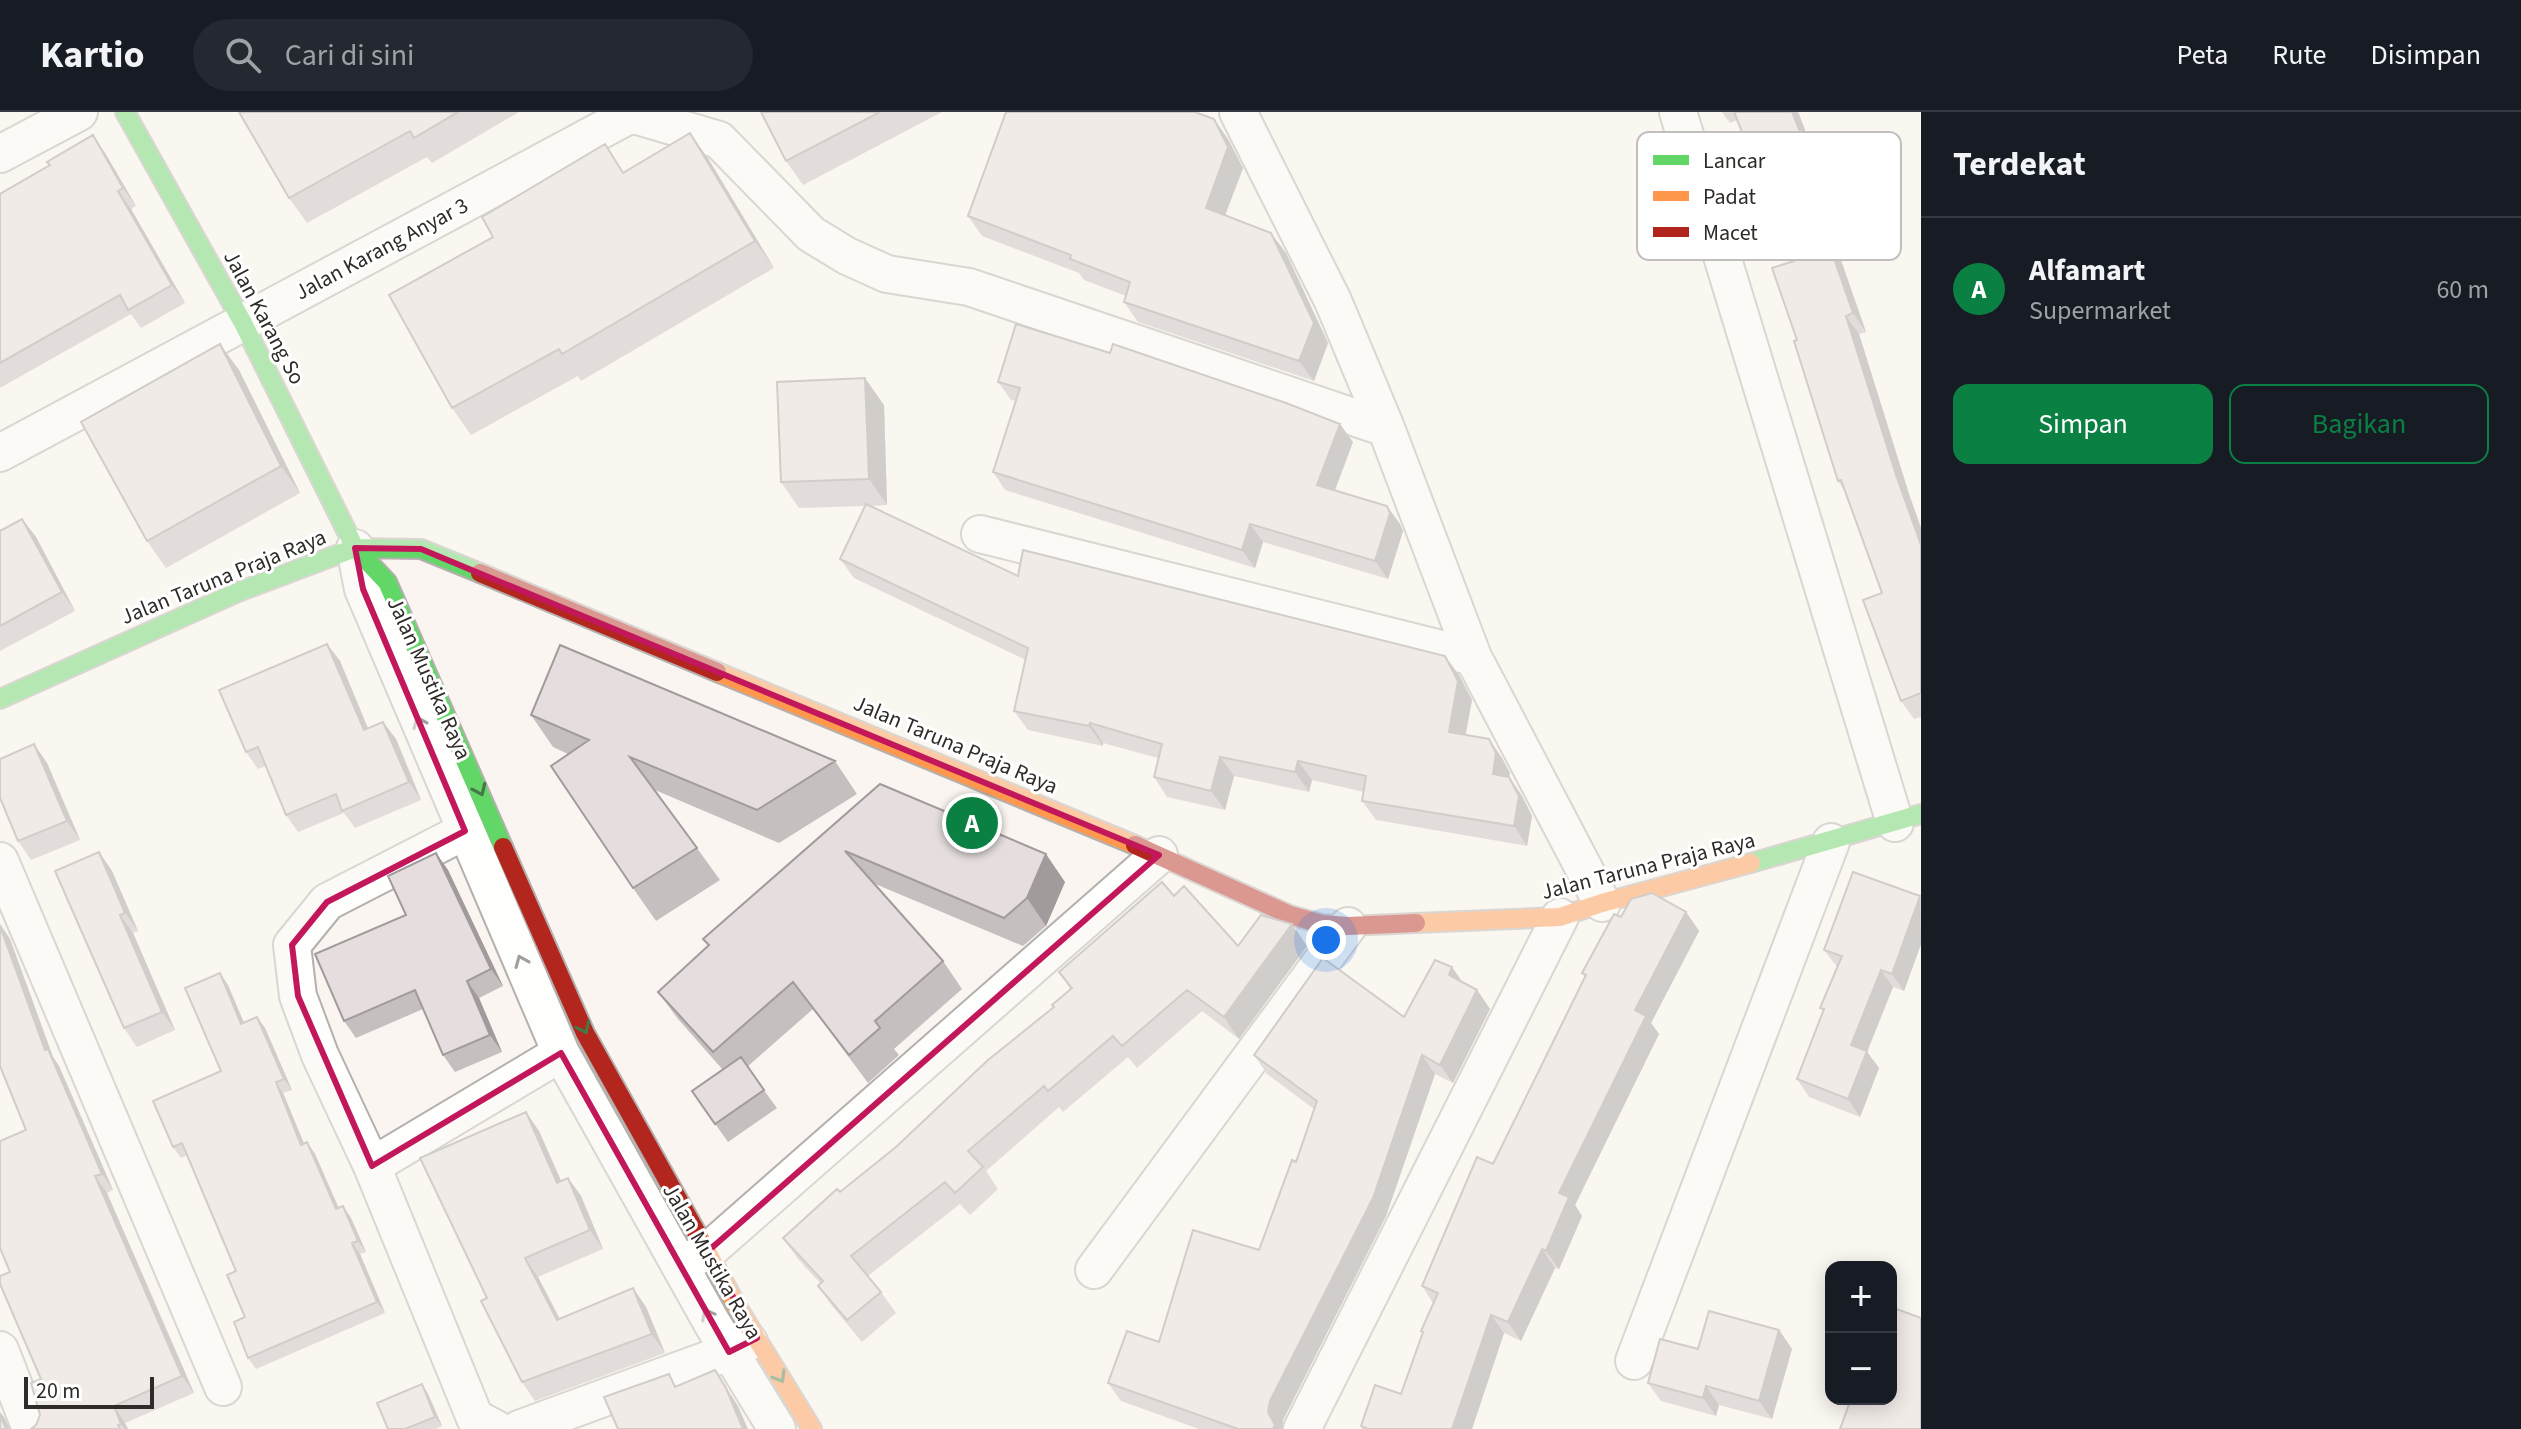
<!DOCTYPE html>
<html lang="id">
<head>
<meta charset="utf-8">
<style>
	:root { --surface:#171b24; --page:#242831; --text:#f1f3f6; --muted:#9ea1a6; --line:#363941; --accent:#0b8043 }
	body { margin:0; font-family:"Source Sans 3",sans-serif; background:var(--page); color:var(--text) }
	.controls { position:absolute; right:24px; bottom:24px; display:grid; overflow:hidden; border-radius:16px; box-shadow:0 4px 20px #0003 }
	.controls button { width:72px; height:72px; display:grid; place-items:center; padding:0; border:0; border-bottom:2px solid var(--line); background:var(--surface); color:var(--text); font:40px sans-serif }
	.scale { position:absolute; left:24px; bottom:20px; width:130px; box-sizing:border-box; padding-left:8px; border:4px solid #2e2b28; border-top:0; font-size:22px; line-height:28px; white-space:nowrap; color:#2e2b28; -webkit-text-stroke:6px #fff; paint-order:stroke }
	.you { position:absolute; left:1326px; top:828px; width:28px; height:28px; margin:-20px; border:6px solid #fff; border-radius:50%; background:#1a73e8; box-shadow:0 0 0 12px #1a73e833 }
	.badge { display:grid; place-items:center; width:52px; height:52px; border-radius:50%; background:var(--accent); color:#fff; font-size:26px; font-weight:700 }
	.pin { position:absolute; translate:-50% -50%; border:4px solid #fff; box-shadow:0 2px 8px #0006 }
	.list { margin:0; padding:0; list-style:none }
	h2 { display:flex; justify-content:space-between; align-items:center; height:104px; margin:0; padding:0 32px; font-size:34px }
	h2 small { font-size:26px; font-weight:400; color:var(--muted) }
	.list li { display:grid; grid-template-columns:52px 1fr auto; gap:24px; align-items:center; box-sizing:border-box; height:144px; padding:0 32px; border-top:2px solid var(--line) }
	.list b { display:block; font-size:30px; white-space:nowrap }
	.list p { margin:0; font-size:26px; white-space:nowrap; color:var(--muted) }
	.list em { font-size:26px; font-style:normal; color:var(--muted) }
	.actions { display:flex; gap:16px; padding:24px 32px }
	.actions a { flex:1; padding:18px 0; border:2px solid var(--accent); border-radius:16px; text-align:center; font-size:28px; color:var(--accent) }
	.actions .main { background:var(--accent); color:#fff }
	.icon { flex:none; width:44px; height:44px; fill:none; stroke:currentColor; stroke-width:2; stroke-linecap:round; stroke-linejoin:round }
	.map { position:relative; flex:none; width:1921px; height:1317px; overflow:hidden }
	header { display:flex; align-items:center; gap:48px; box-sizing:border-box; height:112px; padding:0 40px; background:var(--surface); border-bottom:2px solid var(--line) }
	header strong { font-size:38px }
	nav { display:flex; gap:44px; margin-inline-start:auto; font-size:28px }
	.search { width:560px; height:72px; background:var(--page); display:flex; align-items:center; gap:20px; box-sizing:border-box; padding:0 28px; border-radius:44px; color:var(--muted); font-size:30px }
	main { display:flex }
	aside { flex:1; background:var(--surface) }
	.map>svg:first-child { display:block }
</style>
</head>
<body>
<header>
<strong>Kartio</strong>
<div class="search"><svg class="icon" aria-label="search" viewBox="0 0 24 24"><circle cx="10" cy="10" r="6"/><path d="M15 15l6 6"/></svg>Cari di sini</div>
<nav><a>Peta</a><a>Rute</a><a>Disimpan</a></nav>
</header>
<main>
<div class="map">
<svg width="1921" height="1317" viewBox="0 0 1921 1317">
	<rect width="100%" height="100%" fill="#faf5f0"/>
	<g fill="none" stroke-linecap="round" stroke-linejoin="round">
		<g stroke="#b4b0ad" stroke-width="40">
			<path id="street" d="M1238,0L1333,189L1386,316L1473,545L1602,791
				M1678,0L1895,711
				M631,2L719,28L811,122L847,144L887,162L969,175L1386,316
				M0,42L79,0
				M0,341L635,0
				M980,422L1473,545
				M355,436L363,477L561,941L712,1211L777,1317
				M465,719L327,790L292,833L298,884L320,943L372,1054L475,1306L496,1317
				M0,749L223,1275
				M372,1054L561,941
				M684,1150L707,1140L1159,743
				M1094,1158L1348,814
				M0,1238L31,1317
				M1634,1249L1831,730
				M519,1317L729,1240L749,1230
				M1302,1317L1560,805"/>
		</g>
		<g stroke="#b4b0ad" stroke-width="22">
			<path id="fast" d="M125,0L243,211L355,436L387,470L503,735
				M0,587L238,480L355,436L421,437L480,461
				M1751,751L1921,702"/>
		</g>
		<g stroke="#b4b0ad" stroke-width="22">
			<path id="slow" d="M717,560L1135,733
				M1416,811L1560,805L1602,791L1751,751
				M698,1123L739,1198L812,1317"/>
		</g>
		<g stroke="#b4b0ad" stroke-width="22">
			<path id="jam" d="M480,461L717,560
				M1135,733L1290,803L1322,812L1348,814L1416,811
				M503,735L585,921L698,1123"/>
		</g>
		<use href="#street" stroke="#fefefd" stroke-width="36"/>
		<use href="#fast" stroke="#63d668" stroke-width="18"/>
		<use href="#slow" stroke="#ff974d" stroke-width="18"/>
		<use href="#jam" stroke="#b3261e" stroke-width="18"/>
	</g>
	<path fill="#c6bfbf" d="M239,0H519L432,51L427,45L307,111L289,86Z
		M761,0H942L803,73L786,49Z
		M1722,0H1798L1823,64L1819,65L1841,132L1836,134L1866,220L1859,222L1909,382L1921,416V605L1914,607L1901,589L1882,481L1844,378L1838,369L1797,228L1794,149L1771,81L1760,65L1737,8L1730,11Z
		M690,21L709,48L774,156L581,269L578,264L471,323L452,296L624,60Z
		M1228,27L1243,56L1225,103L1286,141L1328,231L1314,269L1138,210L1124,190L1126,184L1084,168L1079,161L982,124L968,104Z
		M105,41L136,94L131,97L185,191L141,216L131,202L0,276V82Z
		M239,258L300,381L166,456L147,429Z
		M998,270L1353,330L1335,378L1400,412L1403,419L1388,467L1263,430L1255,456L1005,378L993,360L1016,289L1011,288Z
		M884,293L887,393L871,394L1018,464L1459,563L1472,588L1466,623L1502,646L1510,661L1509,665L1522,684L1532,704L1527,734L1376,708L1362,689L1364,680L1312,668L1309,680L1234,664L1225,698L1167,685L1154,665L1158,646L1103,631V634L1028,618L1014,599L1026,548L854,466L840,447L865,394L799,396L781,370Z
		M22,407L36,425L75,499L0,539V419Z
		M327,532L340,549L368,616L383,610L396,627L421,688L355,716L344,701L298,720L286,703L266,654L258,657L246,640Z
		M531,603L835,649L857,682L779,731L655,678L720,768L656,809L633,776L568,642L553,635Z
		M34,632L47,651L80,728L31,748L18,729Z
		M880,672L1065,770L1046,814L1023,834L873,771L943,849L962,877L894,937L899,943L868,971L813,897L747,955L777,996L728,1030L692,979L723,958L678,907L658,880L708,834L703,827Z
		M99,740L112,759L138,819L133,821L175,918L137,935L124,916Z
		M436,741L448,758L503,874L479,886L502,940L455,960L443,943L423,897L356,926L344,909L406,803Z
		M1174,784L1238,834H1307L1239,927L1202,899L1137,956L1128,945L1063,1000L1059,995L986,1059L998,1077L970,1103L960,1092L868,1164L881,1180L896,1201L862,1230L833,1195L818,1174L821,1172L798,1147L783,1126L896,1035L1054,895L1070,877L1059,860Z
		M1921,785V832L1904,879L1893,875L1867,940L1879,956L1860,1005L1809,985L1797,967L1823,899L1820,896L1837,855L1824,838Z
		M1686,800L1699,819L1651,911L1659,922L1575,1093L1582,1104L1559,1157L1555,1156L1521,1229L1504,1221L1472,1317H1362L1361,1314L1401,1282L1422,1221L1421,1219L1433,1191L1422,1174L1493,1052L1585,865L1582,861L1621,805Z
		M0,812L10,827L53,945L59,954L113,1078L107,1081L194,1281L125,1311L128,1317H31L36,1313L40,1303L41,1267L10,1160L26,1018L0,954Z
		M1462,870L1477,878L1490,897L1453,971L1435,962L1386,1104L1283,1308L1282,1317H1199L1121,1289L1108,1271L1159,1230L1259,1138L1296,1050L1314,997L1267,962L1254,943L1404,905Z
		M228,873L244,911L265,916L292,978L283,981L304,1031L315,1042L339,1096L343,1094L351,1106L366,1140L360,1142L385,1201L256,1257L248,1246L245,1205L236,1159L187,1043L181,1046L173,1035L221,959Z
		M539,1019L561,1069L568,1066L581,1084L603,1137L538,1165L560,1207L633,1176L646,1195L665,1241L535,1289L522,1270L487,1186Z
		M1779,1218L1792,1237L1772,1307L1719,1293L1716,1304L1661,1289L1648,1271L1698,1237Z
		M422,1272L428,1282L442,1314L435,1317H388Z"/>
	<path fill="#a19b9b" d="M1792,0H1798L1823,64L1810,45Z
		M1214,7L1228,27L1243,56L1220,117L1206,96Z
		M690,21L709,48L774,156L755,129Z
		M93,23L105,41L136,94L123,76Z
		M1806,47L1819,65L1841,132L1828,113Z
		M118,79L131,97L185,191L172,173Z
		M1823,115L1836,134L1866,220L1853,201Z
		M1271,121L1286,141L1328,231L1314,269L1299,249Z
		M1846,204L1859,222L1909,382L1921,416V433L1896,363Z
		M220,232L239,258L300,381L281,354Z
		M865,266L884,293L887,393L869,367Z
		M1340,312L1353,330L1330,391L1317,373Z
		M1387,394L1400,412L1403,419L1388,467L1375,449Z
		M22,407L36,425L75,499L62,480Z
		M1250,412L1263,430L1255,456L1242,438Z
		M327,532L340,549L376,636L364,618Z
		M1445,544L1459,563L1472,588L1462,639L1449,620Z
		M383,610L396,627L421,688L409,670Z
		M1090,611L1103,631V634L1089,614Z
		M1489,627L1502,646L1510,661L1509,665L1522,684L1532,704L1527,734L1514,714L1493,662Z
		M34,632L47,651L80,728L67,709Z
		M1220,645L1234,664L1225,698L1211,679Z
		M1298,649L1312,668L1309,680L1295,660Z
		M99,740L112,759L138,819L125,801Z
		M436,741L448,758L503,874L491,857Z
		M1046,742L1065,770L1046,814L1027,786Z
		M1920,784L1921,832L1904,879L1892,862Z
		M1686,800L1699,819L1651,911L1659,922L1575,1093L1582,1104L1559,1157L1546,1139L1559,1081L1635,898Z
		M120,803L133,821L175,918L162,900Z
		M0,812L10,827L53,945L59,954L113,1078L102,1062L45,938Z
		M1292,812L1307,834L1239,927L1224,905Z
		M1452,855L1465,874L1449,863Z
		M1881,858L1893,875L1867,940L1879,956L1860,1005L1848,987L1851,933Z
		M220,861L228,873L249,923L241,912Z
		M467,869L479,886L502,940L490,923Z
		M1477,878L1490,897L1453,971L1440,953Z
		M257,905L265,916L292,978L284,967Z
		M1422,943L1435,962L1386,1104L1283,1308L1282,1317H1273L1268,1300L1270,1289Z
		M276,970L283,981L309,1044L301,1033Z
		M526,1000L539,1019L570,1089L557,1071Z
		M307,1030L315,1042L344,1109L336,1097Z
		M95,1064L107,1081L194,1281L182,1264Z
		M568,1066L581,1084L603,1137L590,1118Z
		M343,1094L351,1106L366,1140L358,1129Z
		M352,1131L360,1142L385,1201L377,1190Z
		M1542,1137L1555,1156L1521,1229L1508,1210Z
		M525,1146L538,1165L570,1227L557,1208Z
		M633,1176L646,1195L665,1241L652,1222Z
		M1491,1203L1504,1221L1472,1317H1452Z
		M1779,1218L1792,1237L1772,1307L1759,1289Z
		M715,1258L738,1294L748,1317H743Z
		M422,1272L428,1282L442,1314L435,1305Z
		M1706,1274L1719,1293L1716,1304L1703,1286Z
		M114,1294L125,1311L128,1317H125L121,1312Z
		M0,1300L4,1305L10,1317H6L0,1305Z"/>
	<path fill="#e6dede" stroke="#a19b9b" stroke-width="2" d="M239,0H458L414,26L410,19L289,86Z
		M761,0H880L786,49Z
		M1006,0H1195L1214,7L1228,35L1206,96L1271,121L1314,211L1299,249L1124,190L1130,170L1070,147L1071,143L968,104Z
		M1734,0H1792L1810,45L1806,47L1828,113L1823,115L1853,201L1846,204L1896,363L1921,433V581L1901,589L1863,488L1882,481L1841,368L1838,369L1794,229L1797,228L1772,156L1794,149L1765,63L1760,65Z
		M690,21L755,129L562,242L559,237L452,296L389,183L493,125L482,105L605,32L623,61Z
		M93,23L123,76L118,79L172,173L128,198L120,183L0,251V82L50,53L47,50Z
		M1016,212L1110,241L1113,232L1286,291L1340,312L1317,373L1387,394L1390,401L1375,449L1250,412L1242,438L993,360L1020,276L998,270Z
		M220,232L281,354L147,429L81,310Z
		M865,266L869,367L781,370L777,270Z
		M866,392L1018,464L1023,438L1445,544L1458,569L1449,620L1489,627L1496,641L1493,662L1509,665L1519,684L1514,714L1362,689L1366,664L1298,649L1295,660L1220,645L1211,679L1154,665L1162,632L1090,611L1089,614L1014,599L1028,536L840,447Z
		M22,407L62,480L0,514V419Z
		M327,532L364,618L383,610L409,670L342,699L336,682L286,703L258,635L246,640L219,578Z
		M560,533L835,649L757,698L630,645L697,736L633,776L551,654L589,628L531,603Z
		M34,632L67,709L18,729L0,686V647Z
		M880,672L1046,742L1027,786L1004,806L845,739L943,849L875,909L880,916L849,943L793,870L713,940L658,880L709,833L703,827Z
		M99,740L125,801L120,803L162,900L124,916L55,759Z
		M436,741L491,857L467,869L490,923L443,943L415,878L344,909L315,842L406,803L388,764Z
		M1853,760L1920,784L1892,862L1881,858L1851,933L1867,939L1848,987L1797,967L1824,897L1820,896L1842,844L1824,838Z
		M1162,770L1174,784L1184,774L1238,834L1261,803L1292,812L1224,905L1187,878L1122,934L1113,924L1048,979L1044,974L968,1039L983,1055L955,1081L945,1070L851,1144L881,1180L847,1208L818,1174L823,1169L783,1126L837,1077L840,1080L896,1035L988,948L1054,895L1052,893L1072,876L1059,860Z
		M1652,781L1686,800L1635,898L1646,904L1559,1081L1569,1085L1546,1139L1542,1137L1508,1210L1491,1203L1452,1317H1368L1361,1314L1375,1273L1401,1282L1423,1220L1421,1219L1438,1181L1422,1174L1477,1045L1493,1052L1586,863L1582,861L1614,802L1621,805L1631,787Z
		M0,814L45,938L48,937L102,1062L95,1064L182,1264L114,1294L121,1312L118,1313L120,1317H31L36,1313L40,1303L31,1271L41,1267L0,1172V1164L10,1160L0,1136V1029L26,1018L0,954Z
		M1323,846L1404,905L1435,848L1452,855L1449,863L1477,878L1440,953L1422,943L1373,1086L1270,1289L1268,1300L1275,1313L1273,1317H1238L1108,1271L1127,1219L1159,1230L1193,1118L1259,1138L1292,1048L1296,1050L1317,989L1254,943Z
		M220,861L241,912L257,905L284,967L276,970L301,1033L307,1030L336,1097L343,1094L358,1129L352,1131L377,1190L248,1246L234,1210L245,1205L227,1163L236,1159L182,1031L173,1035L153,989L221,959L185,876Z
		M741,945L764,978L715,1012L692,979Z
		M526,1000L557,1071L568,1066L590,1118L525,1146L557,1208L633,1176L652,1222L522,1270L481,1189L487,1186L420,1046Z
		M1891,1195L1921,1206V1205V1317H1840L1851,1287H1891Z
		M1709,1199L1779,1218L1759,1289L1706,1274L1703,1286L1648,1271L1660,1227L1698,1237Z
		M715,1258L726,1276L743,1317H618L604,1285L669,1262L675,1275Z
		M422,1272L435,1305L405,1317H388L377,1291Z
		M0,1305L6,1316L8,1317H0Z"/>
	<defs><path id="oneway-chevron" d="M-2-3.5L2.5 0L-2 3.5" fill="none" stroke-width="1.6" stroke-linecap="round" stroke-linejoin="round" transform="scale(2)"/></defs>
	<g stroke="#a09f9d">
		<use href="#oneway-chevron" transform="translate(419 610) rotate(-113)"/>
		<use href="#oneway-chevron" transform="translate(521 849) rotate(-113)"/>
		<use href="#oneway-chevron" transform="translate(707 1202) rotate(-119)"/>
	</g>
	<g stroke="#467845">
		<use href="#oneway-chevron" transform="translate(480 678) rotate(66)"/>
		<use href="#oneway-chevron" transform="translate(584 916) rotate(65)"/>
		<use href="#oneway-chevron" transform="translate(780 1265) rotate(59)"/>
	</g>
	<path d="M0 0H1921V1317H0ZM355,436L421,437L1159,743L707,1140L757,1226L729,1240L561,941L372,1054L298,884L292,833L327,790L465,719L363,477Z" fill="#faf5f0" fill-opacity=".55" fill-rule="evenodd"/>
	<path fill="none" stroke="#c2185b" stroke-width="6" stroke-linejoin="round" d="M355,436L421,437L1159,743L707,1140L757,1226L729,1240L561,941L372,1054L298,884L292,833L327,790L465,719L363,477Z"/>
	<g text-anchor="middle" stroke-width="6" stroke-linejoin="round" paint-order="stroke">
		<g font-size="22" fill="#2e2b28" stroke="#fff">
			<text transform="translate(381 136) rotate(-28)" y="8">Jalan Karang Anyar 3</text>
			<text transform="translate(265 205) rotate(62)" y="8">Jalan Karang So</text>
			<text transform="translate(223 464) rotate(-22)" y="8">Jalan Taruna Praja Raya</text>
			<text transform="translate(430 566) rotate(66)" y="8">Jalan Mustika Raya</text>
			<text transform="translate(956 632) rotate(23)" y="8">Jalan Taruna Praja Raya</text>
			<text transform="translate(1648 753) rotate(-14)" y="8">Jalan Taruna Praja Raya</text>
			<text transform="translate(713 1149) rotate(60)" y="8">Jalan Mustika Raya</text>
		</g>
	</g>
	<rect x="1637" y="20" width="264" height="128" rx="12" fill="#fff" stroke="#c0bfbe" stroke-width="2"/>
	<rect x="1653" y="43" width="36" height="10" fill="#63d668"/>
	<rect x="1653" y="79" width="36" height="10" fill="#ff974d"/>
	<rect x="1653" y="115" width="36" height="10" fill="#b3261e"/>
	<g font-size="22" fill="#2e2b28">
		<text x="1703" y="56">Lancar</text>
		<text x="1703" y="92">Padat</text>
		<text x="1703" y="128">Macet</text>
	</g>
</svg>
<div class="controls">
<button>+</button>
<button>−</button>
</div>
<div class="scale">20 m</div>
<div class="you"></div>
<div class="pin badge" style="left:972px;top:711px">A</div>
</div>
<aside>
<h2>Terdekat<small></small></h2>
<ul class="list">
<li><span class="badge">A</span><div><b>Alfamart</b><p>Supermarket</p></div><em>60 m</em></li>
</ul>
<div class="actions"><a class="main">Simpan</a><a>Bagikan</a></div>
</aside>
</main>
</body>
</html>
